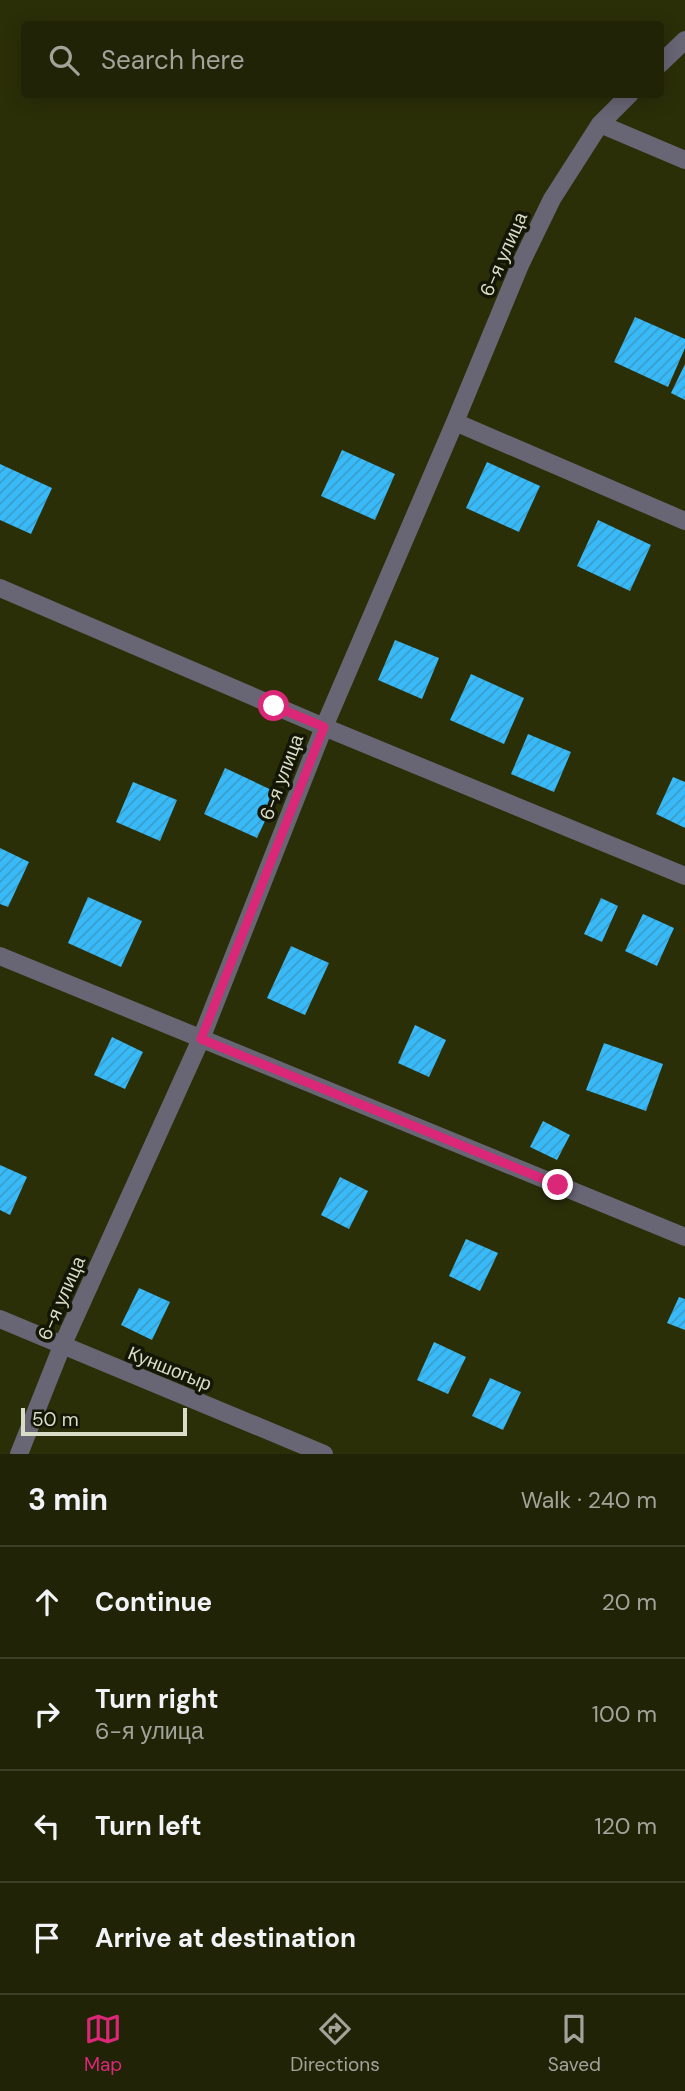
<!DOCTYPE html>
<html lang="en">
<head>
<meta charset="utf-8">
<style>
	:root { --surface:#202306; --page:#2d2f14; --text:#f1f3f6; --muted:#a2a49b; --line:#3d4028; --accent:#db2777 }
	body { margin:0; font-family:"DM Sans",sans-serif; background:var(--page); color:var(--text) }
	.scale { position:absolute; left:21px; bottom:18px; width:166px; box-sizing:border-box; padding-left:7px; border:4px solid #d9ddc7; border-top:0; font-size:19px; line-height:24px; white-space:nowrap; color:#d9ddc7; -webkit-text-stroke:5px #141606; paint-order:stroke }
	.stop { position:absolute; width:21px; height:21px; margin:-16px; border:5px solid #db2777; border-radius:50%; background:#fff }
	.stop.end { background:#db2777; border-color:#fff; box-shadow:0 2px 7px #0008 }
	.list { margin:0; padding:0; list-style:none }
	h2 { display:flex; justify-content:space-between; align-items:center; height:91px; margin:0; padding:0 28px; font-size:30px }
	h2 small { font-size:23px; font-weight:400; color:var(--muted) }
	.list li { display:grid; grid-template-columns:46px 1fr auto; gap:21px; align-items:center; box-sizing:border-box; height:112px; padding:0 28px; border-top:2px solid var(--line) }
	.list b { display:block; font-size:26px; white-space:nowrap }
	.list p { margin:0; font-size:23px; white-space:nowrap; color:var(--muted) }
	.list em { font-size:23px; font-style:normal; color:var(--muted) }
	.icon { flex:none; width:38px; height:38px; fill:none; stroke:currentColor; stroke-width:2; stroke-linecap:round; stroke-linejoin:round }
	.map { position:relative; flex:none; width:685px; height:1454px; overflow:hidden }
	.search { position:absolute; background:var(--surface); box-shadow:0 4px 18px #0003; left:21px; right:21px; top:21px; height:77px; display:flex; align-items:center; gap:18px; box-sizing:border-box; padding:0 24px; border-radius:7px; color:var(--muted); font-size:26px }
	.sheet { height:539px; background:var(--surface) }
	nav { display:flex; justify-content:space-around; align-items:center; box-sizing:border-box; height:98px; border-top:2px solid var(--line); background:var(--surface); font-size:19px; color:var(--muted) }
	nav a { display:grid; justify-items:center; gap:4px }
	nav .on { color:var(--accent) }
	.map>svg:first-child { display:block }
</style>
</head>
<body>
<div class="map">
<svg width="685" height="1454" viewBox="0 0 685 1454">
	<defs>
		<pattern id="building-hatch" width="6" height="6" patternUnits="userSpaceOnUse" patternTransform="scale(1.75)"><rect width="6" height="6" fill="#39baf8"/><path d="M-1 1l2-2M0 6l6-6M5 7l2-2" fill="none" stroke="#3b9cc9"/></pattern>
	</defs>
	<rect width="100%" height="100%" fill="#2b2f08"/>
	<path fill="url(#building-hatch)" d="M635,317L685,339V348L668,387L614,362Z
		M685,364V400L671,393Z
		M342,450L395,474L375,520L321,496Z
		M487,462L540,486L519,532L466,508Z
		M0,464L52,488L31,534L0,520Z
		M598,520L651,545L630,591L577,566Z
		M395,640L439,658L422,699L378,680Z
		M471,674L524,698L504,744L450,720Z
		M528,734L571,752L554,792L511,774Z
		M225,768L278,793L257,838L204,814Z
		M673,777L685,782V828L656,814Z
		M133,782L177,800L160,841L116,822Z
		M0,848L29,862L8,907L0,904Z
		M88,897L142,921L121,967L68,943Z
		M601,898L618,906L602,942L584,934Z
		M643,914L674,928L657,966L625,951Z
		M291,946L329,963L305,1015L267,998Z
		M415,1025L446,1040L429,1077L398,1063Z
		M112,1037L143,1052L125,1089L94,1075Z
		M604,1043L663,1064L646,1111L586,1090Z
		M543,1121L570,1135L557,1160L530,1147Z
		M0,1165L27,1177L10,1215L0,1210Z
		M340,1177L368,1191L349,1229L321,1215Z
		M466,1239L498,1253L480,1291L449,1276Z
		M139,1288L170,1302L152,1340L121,1325Z
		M679,1297L685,1299V1330L667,1323Z
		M434,1342L466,1357L448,1394L417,1380Z
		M490,1378L521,1392L503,1430L472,1416Z"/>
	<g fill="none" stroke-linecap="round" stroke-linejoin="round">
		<path stroke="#686575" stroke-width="18" d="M660,64L685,40
			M600,124L685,160
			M455,422L685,521
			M0,588L324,727L685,876
			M0,956L685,1237
			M0,1319L324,1454
			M19,1454L62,1346L201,1039L324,727L455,422L520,265L552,199L600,124L630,94"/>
	</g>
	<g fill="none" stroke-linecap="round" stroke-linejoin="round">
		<path stroke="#db2777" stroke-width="9" d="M274,706L324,727L201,1039L558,1185"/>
	</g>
	<g text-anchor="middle" stroke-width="7" stroke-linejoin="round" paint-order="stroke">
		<g font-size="19" fill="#d9ddc7" stroke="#141606">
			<text transform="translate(503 254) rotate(-66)" y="7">6-я улица</text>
			<text transform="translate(281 777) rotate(-69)" y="7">6-я улица</text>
			<text transform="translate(61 1298) rotate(-66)" y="7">6-я улица</text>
			<text transform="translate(170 1368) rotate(22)" y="7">Куншогыр</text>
		</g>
	</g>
</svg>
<div class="scale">50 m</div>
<div class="stop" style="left:274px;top:706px"></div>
<div class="stop end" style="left:558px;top:1185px"></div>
<div class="search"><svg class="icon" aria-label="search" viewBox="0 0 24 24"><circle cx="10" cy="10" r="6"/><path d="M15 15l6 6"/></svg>Search here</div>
</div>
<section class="sheet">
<h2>3 min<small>Walk · 240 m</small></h2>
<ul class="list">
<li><svg class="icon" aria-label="ahead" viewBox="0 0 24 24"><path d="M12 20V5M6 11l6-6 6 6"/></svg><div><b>Continue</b></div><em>20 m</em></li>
<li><svg class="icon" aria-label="right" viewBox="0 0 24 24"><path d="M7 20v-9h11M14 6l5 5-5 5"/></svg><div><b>Turn right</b><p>6-я улица</p></div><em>100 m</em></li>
<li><svg class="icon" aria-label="left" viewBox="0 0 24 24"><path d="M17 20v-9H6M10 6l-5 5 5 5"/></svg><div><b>Turn left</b></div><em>120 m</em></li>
<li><svg class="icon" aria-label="arrive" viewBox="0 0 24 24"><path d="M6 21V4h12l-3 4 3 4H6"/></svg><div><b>Arrive at destination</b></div></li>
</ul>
</section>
<nav>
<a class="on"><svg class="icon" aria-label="map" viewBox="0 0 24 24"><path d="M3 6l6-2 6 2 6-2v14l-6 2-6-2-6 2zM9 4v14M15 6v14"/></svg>Map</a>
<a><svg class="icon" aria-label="directions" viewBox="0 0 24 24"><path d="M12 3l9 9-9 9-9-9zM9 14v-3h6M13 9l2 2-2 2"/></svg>Directions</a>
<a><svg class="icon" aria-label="saved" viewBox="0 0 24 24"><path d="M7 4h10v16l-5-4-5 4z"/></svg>Saved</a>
</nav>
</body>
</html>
